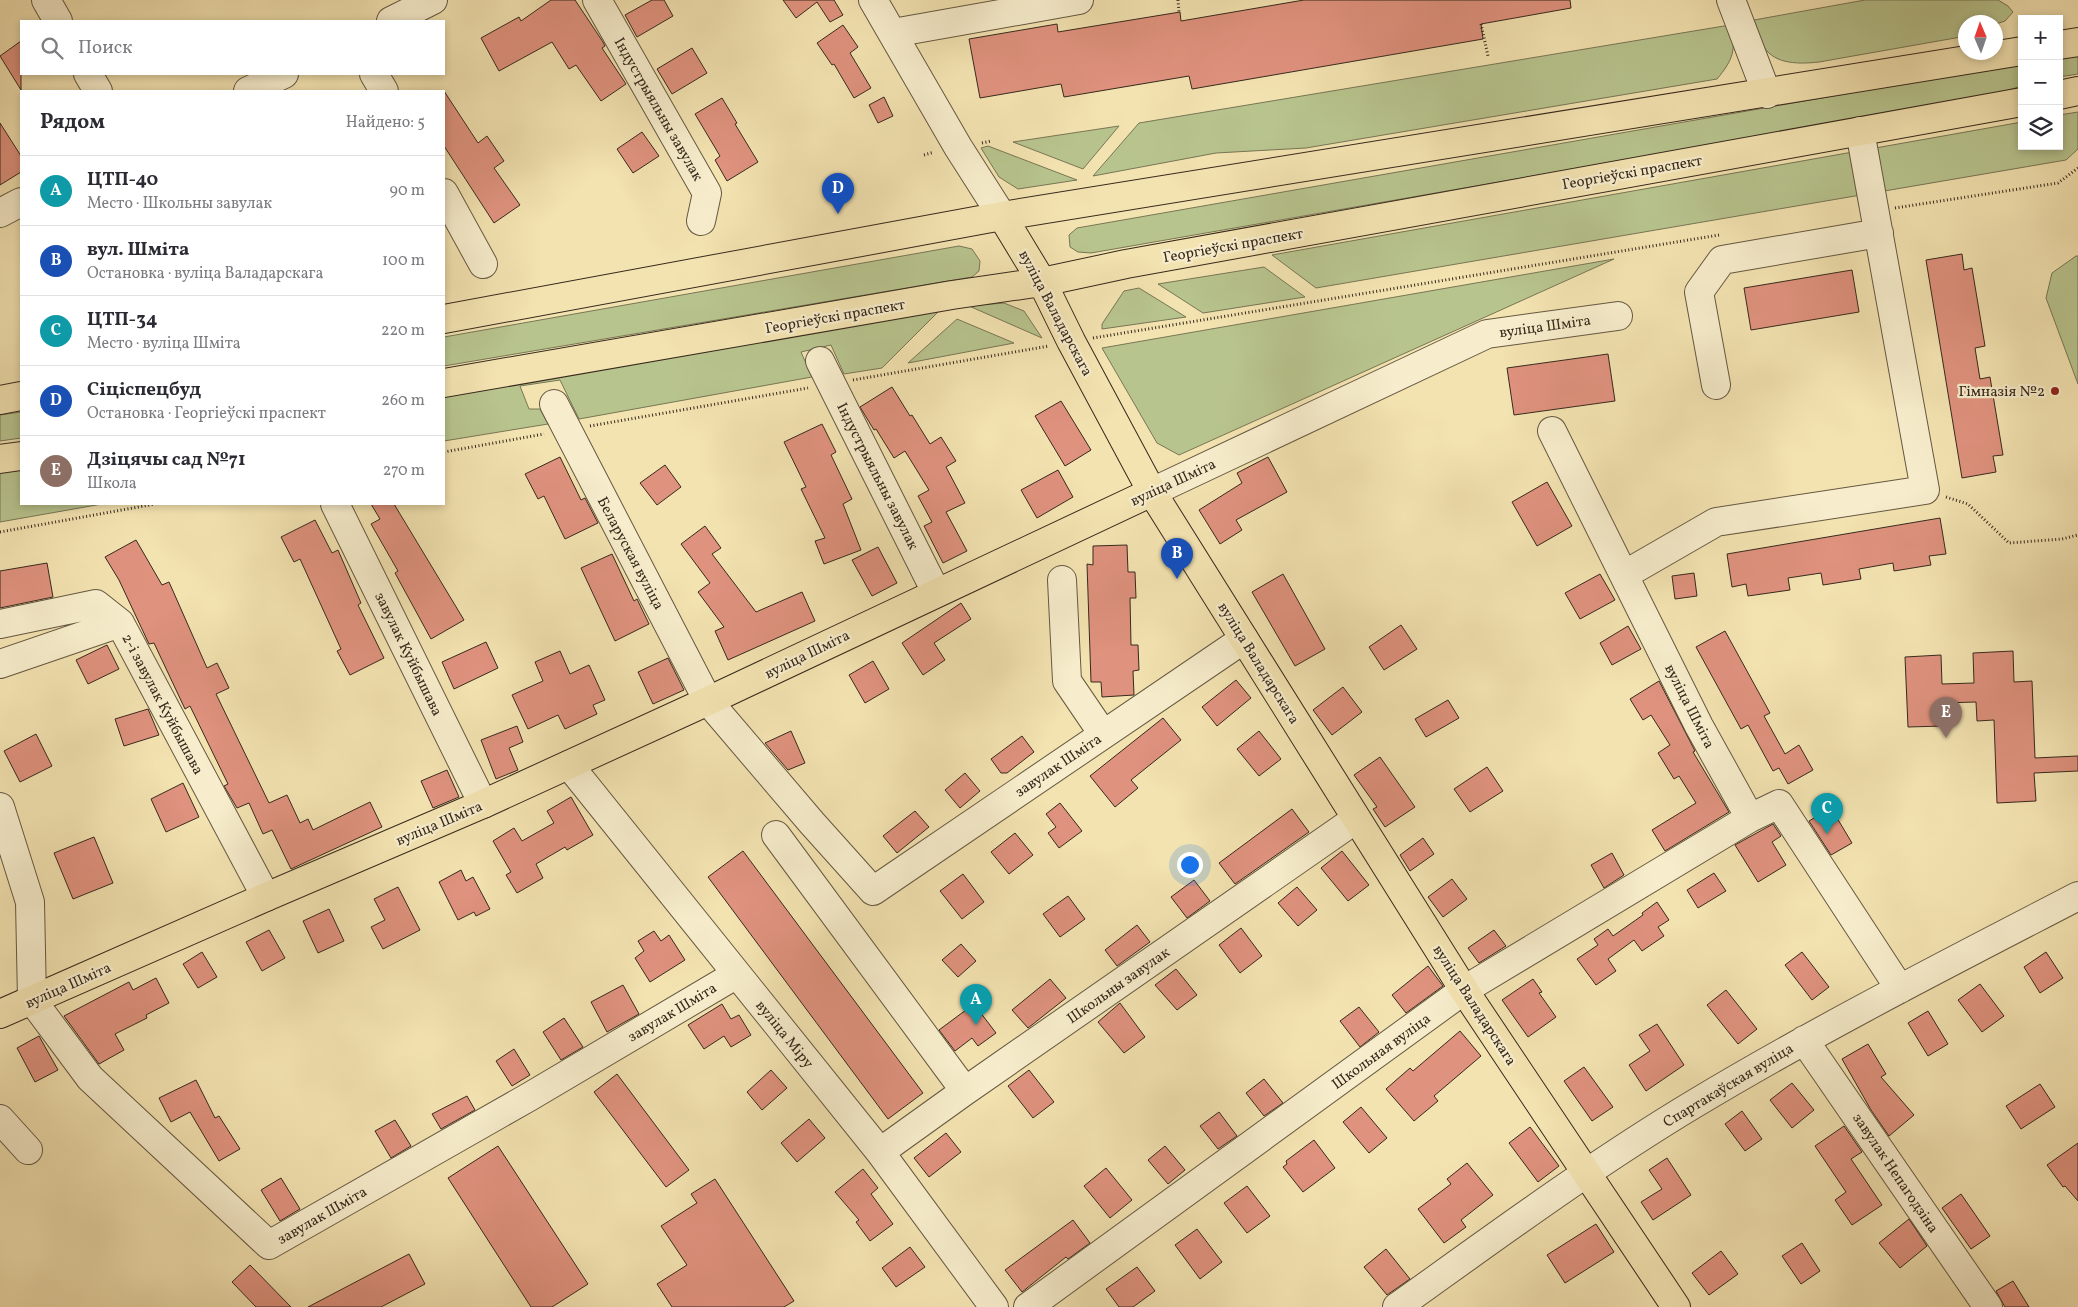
<!DOCTYPE html>
<html lang="ru">
<head>
<meta charset="utf-8">
<style>
	:root { --surface:#fff; --page:#f7f7f7; --text:#2b2b33; --muted:#7c7c81; --line:#e1e1e2; --accent:#8f2418 }
	body { margin:0; font-family:Vollkorn,serif; background:var(--page); color:var(--text) }
	.controls { position:absolute; right:15px; top:15px; display:grid; overflow:hidden; border-radius:0px; box-shadow:0 2px 8px #0003 }
	.controls button { width:45px; height:45px; display:grid; place-items:center; padding:0; border:0; border-bottom:1px solid var(--line); background:var(--surface); color:var(--text); font:25px sans-serif }
	.compass { position:absolute; left:1958px; top:15px; width:45px; height:45px; border-radius:50%; background:var(--surface); box-shadow:0 2px 8px #0003; rotate:358deg }
	.you { position:absolute; left:1189px; top:864px; width:18px; height:18px; margin:-12px; border:4px solid #fff; border-radius:50%; background:#1a73e8; box-shadow:0 0 0 8px #1a73e833 }
	.badge { display:grid; place-items:center; width:32px; height:32px; border-radius:50%; background:var(--accent); color:#fff; font-size:16px; font-weight:700 }
	.pin { position:absolute; translate:-50% -41px; filter:drop-shadow(0 1px 2px #0008) }
	.pin::after { content:''; position:absolute; top:26px; width:18px; height:15px; background:inherit; clip-path:polygon(0 0,100% 0,50% 100%) }
	.list { margin:0; padding:0; list-style:none }
	h2 { display:flex; justify-content:space-between; align-items:center; height:65px; margin:0; padding:0 20px; font-size:21px }
	h2 small { font-size:16px; font-weight:400; color:var(--muted) }
	.list li { display:grid; grid-template-columns:32px 1fr auto; gap:15px; align-items:center; box-sizing:border-box; height:70px; padding:0 20px; border-top:1px solid var(--line) }
	.list b { display:block; font-size:19px; white-space:nowrap }
	.list p { margin:0; font-size:16px; white-space:nowrap; color:var(--muted) }
	.list em { font-size:16px; font-style:normal; color:var(--muted) }
	.icon { flex:none; width:28px; height:28px; fill:none; stroke:currentColor; stroke-width:2; stroke-linecap:round; stroke-linejoin:round }
	.map { position:relative; flex:none; width:2078px; height:1307px; overflow:hidden }
	.search { position:absolute; background:var(--surface); box-shadow:0 2px 8px #0003; left:20px; top:20px; width:425px; height:55px; display:flex; align-items:center; gap:12px; box-sizing:border-box; padding:0 18px; border-radius:0px; color:var(--muted); font-size:19px }
	.panel { position:absolute; background:var(--surface); box-shadow:0 2px 8px #0003; left:20px; top:90px; width:425px; height:415px; border-radius:0px }
	.map>svg:first-child { display:block }
</style>
</head>
<body>
<div class="map">
<svg width="2078" height="1307" viewBox="0 0 2078 1307">
	<rect width="100%" height="100%" fill="#f3e3b1"/>
	<filter id="stains"><feTurbulence type="fractalNoise" baseFrequency=".004" numOctaves="4"/><feColorMatrix values="0 0 0 0 .2 0 0 0 0 .09 0 0 0 0 .02 0 0 0 .5 -.17"/></filter>
	<radialGradient id="worn" r=".72"><stop offset=".6" stop-color="#630" stop-opacity="0"/><stop offset="1" stop-color="#630" stop-opacity=".3"/></radialGradient>
	<path fill="#b8c48e" stroke="#787655" d="M1865,0H1998L2008,6L2013,12L2005,21L1996,24V22H1966L1965,35L1961,37L1819,62C1801,64 1775,65 1764,47C1760,39 1757,29 1754,20Z
		M1730,25C1737,49 1733,60 1717,79L1306,148L1216,153L1093,176L1139,123Z
		M2078,53V74L2059,77V57Z
		M2022,63V86L1981,98L1091,253L1078,252L1070,247L1069,235L1077,228Z
		M2078,112V149L2066,160L1316,288L1272,255L2022,122V146H2059V115Z
		M1119,126L1083,169L1013,142Z
		M988,146L1077,180L1018,189L999,177L981,148Z
		M959,246L972,249L980,261L979,271L972,277L444,366V337Z
		M2076,256H2078V384L2046,298L2052,273Z
		M1614,259L1179,455L1157,443L1102,348Z
		M1264,267L1305,297L1203,313L1158,284Z
		M1139,288L1186,317L1102,329V324L1124,291Z
		M1004,303L1024,311L1042,338L969,306Z
		M941,309L882,368L844,374L831,345L801,352L812,377L579,419L560,380L520,386L529,409H540L548,424L444,441V394Z
		M957,319L1014,343L908,363Z
		M21,412V438L0,441V415Z
		M21,467V504H102L0,522V471Z"/>
	<path fill="#df927e" stroke="#37291c" d="M551,0H575L603,42L605,46L602,48L626,84L601,101L576,65L569,69L552,42L499,71L481,38L519,17L521,21Z
		M652,0H664L673,16L637,37L625,15Z
		M783,0H834L843,15L830,22L817,2L796,18Z
		M1304,0H1570L1571,8L1481,24L1483,39L1192,89L1189,76L1064,97L1061,84L980,98L969,39L1057,24L1058,32L1180,12L1181,21Z
		M843,25L858,47L850,53L871,88L854,98L834,64L832,65L817,43Z
		M21,41V90L0,56Z
		M692,48L707,73L672,94L657,69Z
		M444,91L478,143L487,136L504,161L494,168L520,205L494,223L444,146Z
		M884,97L893,116L878,123L869,105Z
		M722,98L737,123L735,124L758,162L727,181L715,160L720,156L695,114Z
		M0,123L21,156V172L0,185Z
		M642,132L659,156L633,173L617,149Z
		M1962,254L1964,270L1972,268L1985,346L1975,348L1980,379L1990,377L2003,455L1993,456L1996,472L1962,478L1926,260Z
		M1852,270L1859,312L1751,330L1744,288Z
		M1608,354L1615,401L1514,415L1507,368Z
		M892,387L910,416L912,415L930,444L941,437L956,461L946,467L965,503L946,512L967,551L943,563L924,526L932,522L918,496L929,490L905,451L894,458L876,429L874,430L860,407Z
		M1061,401L1091,450L1065,466L1035,416Z
		M822,424L836,452L831,455L852,499L843,504L861,550L824,564L815,541L825,538L801,489L806,487L784,442Z
		M560,457L581,500L585,498L598,523L565,539L544,496L538,499L525,474Z
		M1268,457L1287,492L1236,520L1242,530L1220,544L1199,510L1242,483L1237,473Z
		M665,465L681,487L657,505L640,483Z
		M1058,470L1073,497L1037,518L1021,490Z
		M1547,482L1572,526L1537,546L1512,502Z
		M371,504H394L464,620L431,639L395,573L398,571L371,524L380,519Z
		M1940,518L1946,554L1929,556L1931,565L1894,571L1893,563L1859,569L1861,579L1823,585L1821,573L1788,578L1790,590L1748,596L1746,584L1732,587L1727,554Z
		M315,520L332,553L338,550L361,603L358,605L384,658L350,675L337,651L341,649L300,559L294,562L281,537Z
		M705,526L721,548L712,554L756,612L802,592L815,621L728,660L715,631L724,627L698,592L710,583L681,544Z
		M136,540L162,585L169,582L207,668L217,663L229,688L216,694L269,803L287,795L300,823L308,819L313,830L370,802L382,827L291,869L272,830L263,834L249,803L237,808L224,786L228,784L190,706L185,709L154,643L149,644L119,580L105,557Z
		M1127,545L1128,572H1135L1136,598H1130L1131,645H1138L1139,670L1133,671L1134,695L1102,697L1101,682H1091L1087,564L1093,565V546Z
		M878,547L897,583L872,596L852,560Z
		M612,554L634,601L637,599L649,624L615,641L581,568Z
		M47,563L53,597L0,608V571Z
		M1694,573L1697,596L1675,599L1672,576Z
		M1283,574L1325,649L1295,666L1252,592Z
		M1600,574L1615,600L1580,619L1565,593Z
		M961,603L971,619L934,643L945,660L923,675L902,643Z
		M1401,625L1417,649L1384,670L1369,647Z
		M1628,626L1641,649L1612,665L1600,643Z
		M1725,631L1770,713L1764,716L1785,754L1799,745L1813,770L1788,784L1779,768L1773,771L1748,725L1741,729L1696,647Z
		M486,642L498,668L454,689L442,662Z
		M107,645L119,669L88,684L76,660Z
		M560,651L570,674L589,665L605,700L593,705L597,714L565,729L558,715L528,729L512,695L543,681L535,662Z
		M2013,651L2014,682L2032,681L2035,758L2078,756V771L2034,773L2036,801L1997,803L1994,720L1977,721L1976,702L1942,703L1943,726L1908,727L1905,657L1941,655L1942,684L1974,683L1973,653Z
		M668,658L684,690L653,704L638,672Z
		M873,661L889,689L865,703L849,675Z
		M1236,680L1251,698L1217,726L1202,707Z
		M1659,681L1695,751L1693,752L1729,812L1665,851L1652,830L1696,803L1679,776L1674,779L1658,753L1670,745L1651,715L1643,720L1630,699Z
		M1343,687L1362,712L1332,735L1313,710Z
		M1448,700L1459,718L1426,737L1415,719Z
		M148,709L159,735L124,746L115,719Z
		M1163,718L1181,740L1131,780L1138,788L1115,807L1090,776Z
		M517,726L523,742L509,748L518,770L496,779L481,740Z
		M791,731L805,763L788,770L765,743Z
		M1259,731L1281,759L1259,776L1237,749Z
		M36,734L52,766L20,782L4,751Z
		M1022,736L1034,752L1007,773H1001L991,759Z
		M1380,757L1415,807L1385,827L1373,809L1377,807L1354,775Z
		M1487,767L1503,791L1470,812L1454,789Z
		M447,770L459,797L433,808L421,781Z
		M965,773L980,791L960,808L945,790Z
		M183,783L199,817L166,832L151,799Z
		M571,797L593,835L567,850L565,847L536,864L543,878L517,893L506,875L511,872L493,841L514,828L522,841L554,823L547,811Z
		M1060,803L1082,831L1059,848L1048,833L1056,827L1046,814Z
		M1831,808L1852,843L1831,855L1809,821Z
		M1292,809L1309,832L1235,884L1219,863Z
		M915,811L929,827L897,853L883,836Z
		M1773,824L1781,836L1772,842L1786,865L1758,882L1735,845Z
		M1015,833L1033,855L1009,874L991,852Z
		M94,837L113,883L73,899L54,853Z
		M1423,838L1434,854L1410,871L1400,855Z
		M743,851L923,1093L888,1119L708,877Z
		M1342,851L1369,885L1348,901L1321,868Z
		M1612,853L1624,875L1604,888L1591,865Z
		M461,870L466,881L473,877L490,909L476,916L474,912L458,920L439,882Z
		M1714,873L1726,891L1698,908L1687,890Z
		M963,874L984,902L962,919L940,891Z
		M1452,879L1467,899L1443,917L1428,897Z
		M1194,880L1210,901L1187,918L1171,897Z
		M398,887L420,930L383,949L371,927L385,920L374,899Z
		M1297,887L1317,910L1298,926L1278,903Z
		M1068,896L1085,919L1060,937L1043,914Z
		M1657,902L1669,920L1658,927L1664,936L1642,951L1634,940L1608,959L1616,971L1596,985L1577,959L1598,945L1594,939L1608,929L1613,936L1643,915L1642,913Z
		M329,909L344,941L318,953L303,921Z
		M1137,925L1150,942L1117,966L1105,950Z
		M1241,928L1262,956L1240,973L1219,945Z
		M269,930L285,958L262,971L246,942Z
		M1494,930L1506,946L1479,963L1468,948Z
		M654,931L661,941L669,935L685,960L650,982L635,958L644,951L638,941Z
		M961,944L976,961L958,977L942,960Z
		M202,952L217,977L198,988L183,964Z
		M1802,952L1829,987L1812,1000L1785,965Z
		M2046,952L2063,978L2040,993L2024,967Z
		M1428,966L1443,986L1406,1013L1392,995Z
		M1176,969L1197,995L1177,1010L1155,985Z
		M156,978L169,1003L146,1015L147,1018L115,1034L124,1050L99,1064L64,1016L129,982L133,990Z
		M1050,979L1066,998L1028,1028L1012,1010Z
		M1533,979L1542,992L1539,993L1556,1017L1528,1037L1502,1000Z
		M1980,984L2004,1016L1982,1032L1958,1000Z
		M623,985L639,1014L607,1032L591,1002Z
		M1726,990L1757,1029L1738,1044L1707,1005Z
		M1120,1003L1145,1037L1124,1053L1098,1022Z
		M722,1004L731,1019L739,1015L751,1035L731,1047L724,1036L704,1049L688,1025Z
		M974,1004L996,1033L978,1046L972,1038L955,1051L939,1030Z
		M1359,1007L1379,1032L1360,1047L1340,1021Z
		M1928,1011L1948,1044L1928,1056L1908,1023Z
		M564,1018L583,1047L561,1060L543,1032Z
		M1657,1024L1684,1065L1646,1091L1629,1065L1650,1051L1639,1035Z
		M1460,1031L1481,1056L1434,1096L1438,1101L1414,1121L1386,1089L1410,1068L1413,1071Z
		M39,1036L58,1070L35,1082L17,1048Z
		M1868,1044L1886,1074L1881,1077L1914,1115L1889,1136L1871,1110L1842,1059Z
		M514,1049L530,1075L512,1086L496,1061Z
		M1584,1067L1613,1107L1592,1121L1564,1081Z
		M771,1070L787,1088L762,1110L747,1092Z
		M1029,1070L1054,1102L1033,1118L1008,1086Z
		M617,1074L689,1170L666,1187L594,1092Z
		M1264,1079L1283,1103L1264,1116L1246,1093Z
		M196,1080L215,1118L219,1116L240,1149L219,1161L190,1112L171,1122L159,1098Z
		M1792,1083L1814,1110L1792,1128L1770,1100Z
		M2040,1084L2055,1107L2021,1129L2006,1106Z
		M467,1096L475,1110L441,1129L432,1114Z
		M1361,1107L1387,1138L1369,1153L1343,1122Z
		M1742,1111L1762,1139L1745,1151L1725,1124Z
		M1219,1112L1237,1136L1218,1149L1200,1126Z
		M809,1119L825,1138L797,1162L781,1143Z
		M395,1120L411,1146L391,1158L375,1131Z
		M1844,1126L1862,1152L1851,1159L1882,1205L1852,1225L1835,1200L1846,1192L1815,1146Z
		M1530,1127L1559,1166L1538,1182L1509,1143Z
		M946,1133L961,1152L929,1177L914,1158Z
		M1314,1140L1335,1168L1303,1192L1283,1167L1287,1164L1286,1161Z
		M2078,1143V1201L2065,1186L2063,1187L2047,1165Z
		M498,1146L588,1284L552,1307H531L448,1178Z
		M1165,1146L1185,1170L1168,1184L1148,1160Z
		M1667,1158L1691,1195L1653,1220L1641,1202L1662,1189L1649,1170Z
		M1467,1163L1493,1195L1461,1220L1466,1227L1444,1243L1418,1209L1451,1184L1447,1179Z
		M1106,1168L1132,1200L1110,1218L1084,1186Z
		M863,1169L878,1188L871,1194L893,1224L870,1241L856,1222L859,1220L835,1192Z
		M281,1178L300,1209L280,1221L261,1190Z
		M715,1179L794,1301L784,1307H672L657,1284L687,1265L661,1226L697,1203L691,1194Z
		M1247,1186L1270,1216L1247,1233L1224,1203Z
		M1961,1194L1990,1236L1971,1249L1942,1208Z
		M1909,1219L1927,1246L1900,1268L1879,1243Z
		M1073,1220L1090,1243L1068,1259L1066,1257L1022,1292L1005,1270Z
		M1596,1224L1614,1252L1565,1283L1547,1255Z
		M1197,1229L1222,1262L1200,1279L1175,1245Z
		M1802,1243L1820,1271L1801,1284L1782,1256Z
		M910,1247L925,1267L896,1287L882,1268Z
		M1386,1249L1410,1279L1387,1295L1364,1267Z
		M1721,1251L1738,1274L1709,1295L1692,1273Z
		M409,1254L425,1284L381,1307H308Z
		M250,1265L291,1307H256L232,1282Z
		M1137,1267L1155,1291L1133,1307H1119L1106,1289Z
		M2013,1281L2029,1307H2005L1996,1291Z"/>
	<g fill="none" stroke-linecap="round" stroke-linejoin="round">
		<g stroke="#665841" stroke-width="30">
			<path id="minor" d="M46,0L58,21
				M597,0L707,193L701,221
				M873,0L958,147L1002,216
				M1731,0L1767,94
				M391,21L433,0
				M893,33L1079,0
				M88,74L98,91
				M374,74L384,91
				M248,91L284,74
				M444,193L483,264
				M0,213L21,202
				M820,361L936,592
				M1716,385L1699,292L1722,260L1879,233
				M554,404L708,701L812,823L873,891L1244,639
				M1552,431L1699,726L1750,818
				M1152,492L1487,334L1618,316
				M335,504L483,804
				M1624,575L1716,522L1925,490L1860,131
				M1062,580L1067,681L1103,734
				M0,624L96,604L120,623
				M0,664L120,623L266,897
				M569,765L880,1152L994,1307
				M0,807L30,902L32,1000L90,1078L269,1245L529,1097L737,974
				M776,835L965,1091
				M1804,1040L1988,1307
				M0,1119L28,1150
				M880,1152L965,1091L1356,819
				M1028,1307L1464,990L1750,818L1779,804L1900,989
				M1397,1307C1495,1237 1591,1166 1694,1104C1819,1029 1949,963 2078,896"/>
		</g>
		<g stroke="#37291c" stroke-width="30">
			<path id="major" d="M2059,45L2078,42
				M2059,95L2078,91
				M1002,216L1042,282L1071,341L1152,492L1464,990L1676,1307
				M444,319L1002,216L2022,51
				M444,383L952,295L1042,282L1126,264L2022,102
				M0,400L21,396
				M0,459L21,456
				M0,1014L266,897L483,804L708,701L1152,492"/>
		</g>
		<path stroke="#37291c" stroke-width="3" stroke-dasharray="1 2.5" stroke-linecap="butt" d="M1178,0L1179,12
			M1481,24L1488,56
			M982,143L991,141
			M924,155L934,152
			M1895,208L2058,183L2078,168
			M1093,338L1719,235
			M853,380L1049,346
			M590,426L808,388
			M444,452L544,434
			M1946,497L1968,504L2009,543L2062,539L2078,535
			M0,532L155,504"/>
		<use href="#minor" stroke="#f7edcc" stroke-width="28"/>
		<use href="#major" stroke="#f3e3b1" stroke-width="28"/>
	</g>
	<circle fill="#8f2418" stroke="#f7edcc" stroke-width="2" cx="2055" cy="391" r="5"/>
	<g text-anchor="middle" stroke-width="4.5" stroke-linejoin="round" paint-order="stroke">
		<g font-size="15" fill="#37291c" stroke="#f7edcc">
			<text transform="translate(659 109) rotate(60)" y="5">Індустрыяльны завулак</text>
			<text transform="translate(1632 172) rotate(-10)" y="5">Георгіеўскі праспект</text>
			<text transform="translate(1233 245) rotate(-10)" y="5">Георгіеўскі праспект</text>
			<text transform="translate(1056 313) rotate(62)" y="5">вуліца Валадарскага</text>
			<text transform="translate(835 316) rotate(-10)" y="5">Георгіеўскі праспект</text>
			<text transform="translate(1545 326) rotate(-8)" y="5">вуліца Шміта</text>
			<text transform="translate(878 476) rotate(63)" y="5">Індустрыяльны завулак</text>
			<text transform="translate(1173 482) rotate(-25)" y="5">вуліца Шміта</text>
			<text transform="translate(631 553) rotate(62)" y="5">Беларуская вуліца</text>
			<text transform="translate(409 654) rotate(64)" y="5">завулак Куйбышава</text>
			<text transform="translate(807 654) rotate(-26)" y="5">вуліца Шміта</text>
			<text transform="translate(1259 663) rotate(58)" y="5">вуліца Валадарскага</text>
			<text transform="translate(163 704) rotate(62)" y="5">2-і завулак Куйбышава</text>
			<text transform="translate(1690 706) rotate(63)" y="5">вуліца Шміта</text>
			<text transform="translate(1058 765) rotate(-34)" y="5">завулак Шміта</text>
			<text transform="translate(439 823) rotate(-23)" y="5">вуліца Шміта</text>
			<text transform="translate(68 985) rotate(-24)" y="5">вуліца Шміта</text>
			<text transform="translate(1118 985) rotate(-35)" y="5">Школьны завулак</text>
			<text transform="translate(1475 1005) rotate(57)" y="5">вуліца Валадарскага</text>
			<text transform="translate(672 1012) rotate(-31)" y="5">завулак Шміта</text>
			<text transform="translate(785 1034) rotate(51)" y="5">вуліца Міру</text>
			<text transform="translate(1381 1051) rotate(-36)" y="5">Школьная вуліца</text>
			<text transform="translate(1728 1085) rotate(-31)" y="5">Спартакаўская вуліца</text>
			<text transform="translate(1896 1173) rotate(56)" y="5">завулак Непагодзіна</text>
			<text transform="translate(322 1215) rotate(-30)" y="5">завулак Шміта</text>
		</g>
		<g font-size="15" fill="#37291c" stroke="#f7edcc" text-anchor="end">
			<text x="2045" y="396">Гімназія №2</text>
		</g>
	</g>
	<rect width="100%" height="100%" filter="url(#stains)"/>
	<rect width="100%" height="100%" fill="url(#worn)"/>
</svg>
<div class="controls">
<button>+</button>
<button>−</button>
<button><svg class="icon" aria-label="layers" viewBox="0 0 24 24"><path d="M12 4l9 5-9 5-9-5zM3 14l9 5 9-5"/></svg></button>
</div>
<svg class="compass" viewBox="-18 -18 36 36"><path d="M0-13l5 13h-10z" fill="#e53935"/><path d="M0 13l5-13h-10z" fill="#7c7c81"/></svg>
<div class="you"></div>
<div class="pin badge" style="left:976px;top:1025px;background:#0f9aa8">A</div>
<div class="pin badge" style="left:1177px;top:579px;background:#1a4fb4">B</div>
<div class="pin badge" style="left:1827px;top:834px;background:#0f9aa8">C</div>
<div class="pin badge" style="left:838px;top:214px;background:#1a4fb4">D</div>
<div class="pin badge" style="left:1946px;top:738px;background:#8d6e63">E</div>
<div class="search"><svg class="icon" aria-label="search" viewBox="0 0 24 24"><circle cx="10" cy="10" r="6"/><path d="M15 15l6 6"/></svg>Поиск</div>
<section class="panel">
<h2>Рядом<small>Найдено: 5</small></h2>
<ul class="list">
<li><span class="badge" style="background:#0f9aa8">A</span><div><b>ЦТП-40</b><p>Место · Школьны завулак</p></div><em>90 m</em></li>
<li><span class="badge" style="background:#1a4fb4">B</span><div><b>вул. Шміта</b><p>Остановка · вуліца Валадарскага</p></div><em>100 m</em></li>
<li><span class="badge" style="background:#0f9aa8">C</span><div><b>ЦТП-34</b><p>Место · вуліца Шміта</p></div><em>220 m</em></li>
<li><span class="badge" style="background:#1a4fb4">D</span><div><b>Сіціспецбуд</b><p>Остановка · Георгіеўскі праспект</p></div><em>260 m</em></li>
<li><span class="badge" style="background:#8d6e63">E</span><div><b>Дзіцячы сад №71</b><p>Школа</p></div><em>270 m</em></li>
</ul>
</section>
</div>
</body>
</html>
